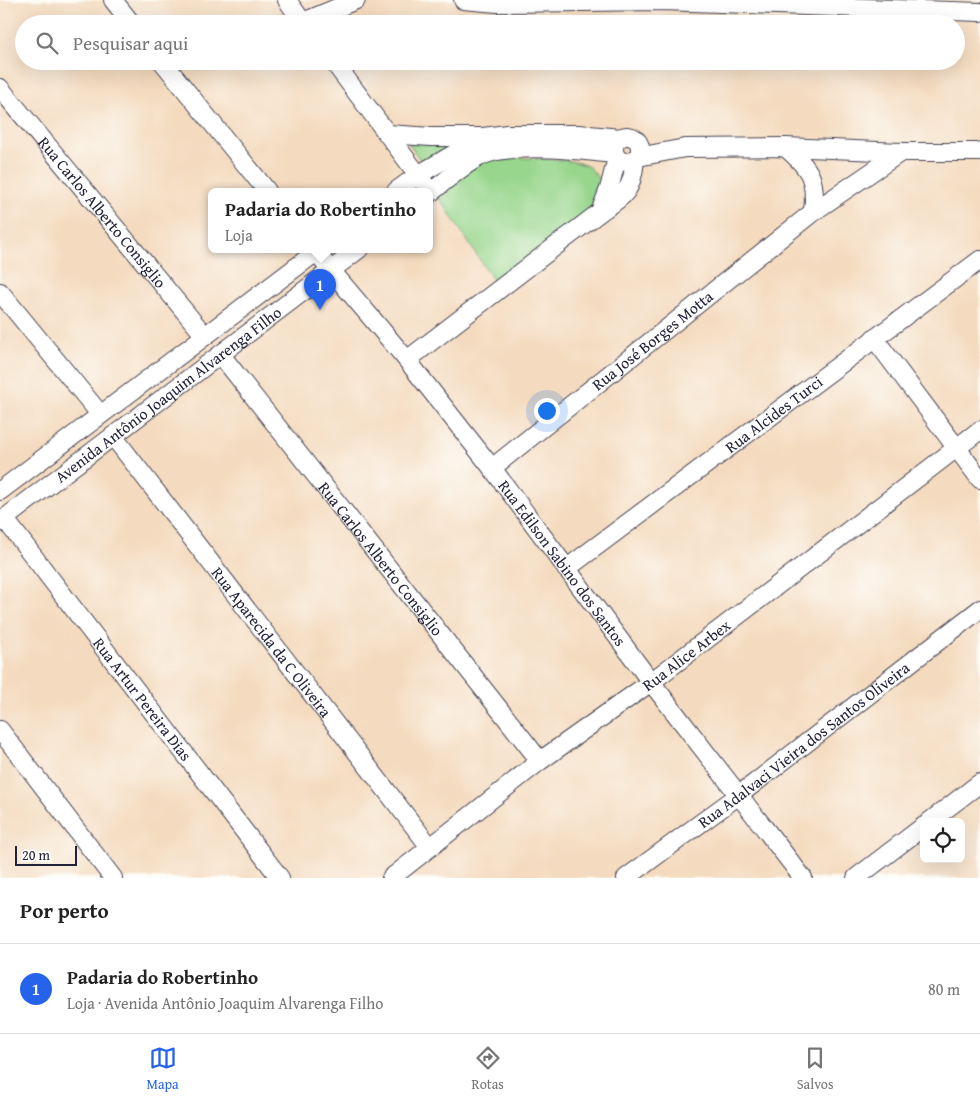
<!DOCTYPE html>
<html lang="pt">
<head>
<meta charset="utf-8">
<style>
	:root { --surface:#fff; --page:#f6f6f6; --text:#222; --muted:#767676; --line:#e0e0e0; --accent:#2563eb }
	body { margin:0; font-family:"Gentium Book Plus",serif; background:var(--page); color:var(--text) }
	.controls { position:absolute; right:15px; bottom:15px; display:grid; overflow:hidden; border-radius:8px; box-shadow:0 5px 20px #0002 }
	.controls button { width:45px; height:45px; display:grid; place-items:center; padding:0; border:0; border-bottom:1px solid var(--line); background:var(--surface); color:var(--text); font:25px sans-serif }
	.scale { position:absolute; left:15px; bottom:12px; width:62px; box-sizing:border-box; padding-left:5px; border:2px solid #22223b; border-top:0; font-size:14px; line-height:18px; white-space:nowrap; color:#22223b; -webkit-text-stroke:4px #fdfcf7; paint-order:stroke }
	.you { position:absolute; left:546px; top:410px; width:18px; height:18px; margin:-12px; border:4px solid #fff; border-radius:50%; background:#1a73e8; box-shadow:0 0 0 8px #1a73e833 }
	.badge { display:grid; place-items:center; width:32px; height:32px; border-radius:50%; background:var(--accent); color:#fff; font-size:16px; font-weight:700 }
	.pin { position:absolute; translate:-50% -41px; filter:drop-shadow(0 1px 2px #0008) }
	.pin::after { content:''; position:absolute; top:26px; width:18px; height:15px; background:inherit; clip-path:polygon(0 0,100% 0,50% 100%) }
	.popup { position:absolute; left:208px; top:188px; width:225px; height:65px; box-sizing:border-box; display:grid; place-content:center; border-radius:8px; background:var(--surface); filter:drop-shadow(0 1px 4px #0005); font-size:16px; white-space:nowrap; color:var(--muted) }
	.popup b { font-size:19px; color:var(--text) }
	.popup::after { content:''; position:absolute; left:50%; top:100%; margin-left:-10px; border:10px solid transparent; border-top-color:var(--surface) }
	.list { margin:0; padding:0; list-style:none }
	h2 { display:flex; justify-content:space-between; align-items:center; height:65px; margin:0; padding:0 20px; font-size:21px }
	h2 small { font-size:16px; font-weight:400; color:var(--muted) }
	.list li { display:grid; grid-template-columns:32px 1fr auto; gap:15px; align-items:center; box-sizing:border-box; height:90px; padding:0 20px; border-top:1px solid var(--line) }
	.list b { display:block; font-size:19px; white-space:nowrap }
	.list p { margin:0; font-size:16px; white-space:nowrap; color:var(--muted) }
	.list em { font-size:16px; font-style:normal; color:var(--muted) }
	.icon { flex:none; width:28px; height:28px; fill:none; stroke:currentColor; stroke-width:2; stroke-linecap:round; stroke-linejoin:round }
	.map { position:relative; flex:none; width:980px; height:878px; overflow:hidden }
	.search { position:absolute; background:var(--surface); box-shadow:0 5px 20px #0002; left:15px; right:15px; top:15px; height:55px; display:flex; align-items:center; gap:12px; box-sizing:border-box; padding:0 18px; border-radius:28px; color:var(--muted); font-size:19px }
	.sheet { height:155px; background:var(--surface) }
	nav { display:flex; justify-content:space-around; align-items:center; box-sizing:border-box; height:70px; border-top:1px solid var(--line); background:var(--surface); font-size:14px; color:var(--muted) }
	nav a { display:grid; justify-items:center; gap:2px }
	nav .on { color:var(--accent) }
	.map>svg:first-child { display:block }
</style>
</head>
<body>
<div class="map">
<svg width="980" height="878" viewBox="0 0 980 878">
	<rect width="100%" height="100%" fill="#fdfcf7"/>
	<filter id="ink" filterUnits="userSpaceOnUse"><feTurbulence type="fractalNoise" baseFrequency=".02" numOctaves="2"/><feDisplacementMap in="SourceGraphic" scale="10" xChannelSelector="R" yChannelSelector="G"/><feConvolveMatrix kernelMatrix="1 2 1 2 8 2 1 2 1" color-interpolation-filters="sRGB"/></filter>
	<filter id="wash" filterUnits="userSpaceOnUse"><feTurbulence type="fractalNoise" baseFrequency=".0096" numOctaves="4" result="noise"/><feDisplacementMap in="SourceGraphic" scale="20" xChannelSelector="R" yChannelSelector="G"/><feGaussianBlur stdDeviation="1.12" result="paint"/><feColorMatrix in="noise" values="0 0 0 0 0 0 0 0 0 0 0 0 0 0 0 0 0 1.4 0 .05"/><feComposite in="paint" operator="in"/></filter>
	<g filter="url(#wash)">
		<rect width="100%" height="100%" fill="#f4dabe"/>
		<path fill="#97d68c" stroke="#5c7c64" d="M408,142L463,147L424,166Z
			M514,157C533,159 568,158 585,165C593,168 598,179 602,186L594,211L495,283L438,196L485,158Z"/>
	</g>
	<g filter="url(#ink)">
		<g fill="none" stroke-linecap="round" stroke-linejoin="round">
			<g stroke="#423e4f" stroke-width="20">
				<g id="street">
					<path d="M113,0L132,24"/>
					<path d="M287,0L304,24"/>
					<path d="M463,0L497,3L662,1L980,12"/>
					<path d="M303,22L356,0"/>
					<path d="M162,61L267,191"/>
					<path d="M333,61L424,183"/>
					<path id="s1" d="M0,88L205,336"/>
					<path d="M388,134L431,137H483"/>
					<circle cx="627" cy="149" r="13"/>
					<path d="M785,147C810,168 817,179 813,212"/>
					<path d="M638,157L685,148L785,147L901,152H980"/>
					<path d="M617,158L609,189L600,212C625,195 632,192 635,160"/>
					<path d="M396,191L418,175L483,137L507,134H579L620,138"/>
					<path d="M429,194C445,181 463,165 481,156C511,142 581,150 614,154"/>
					<path id="s2" d="M313,249L407,360L492,468L651,682L803,878"/>
					<path d="M0,292L100,414"/>
					<path d="M874,338L980,479"/>
					<path id="s3" d="M221,355L540,761"/>
					<path d="M407,360L600,212"/>
					<path id="s4" d="M113,436L430,847"/>
					<path id="s5" d="M492,468L813,212L901,152"/>
					<path d="M0,491L320,249"/>
					<path id="s6" d="M4,518L280,878"/>
					<path id="s7" d="M0,522L359,249"/>
					<path id="s8" d="M566,569L980,260"/>
					<path d="M0,730L113,878"/>
					<path d="M929,822L980,783"/>
					<path id="s9" d="M391,878L540,761L651,682L980,430"/>
					<path id="s10" d="M626,878L739,795L980,609"/>
					<path d="M856,878L924,826"/>
				</g>
			</g>
			<use href="#street" stroke="#fff" stroke-width="18"/>
		</g>
	</g>
	<g text-anchor="middle" stroke-width="4" stroke-linejoin="round" paint-order="stroke">
		<g font-size="16" fill="#22223b" stroke="#fdfcf7">
			<text dy="6" stroke="none"><textPath href="#s1" startOffset="161">Rua Carlos Alberto Consiglio</textPath></text>
			<text dy="6" stroke="none"><textPath href="#s5" startOffset="205">Rua José Borges Motta</textPath></text>
			<text dy="6" stroke="none"><textPath href="#s7" startOffset="211">Avenida Antônio Joaquim Alvarenga Filho</textPath></text>
			<text dy="6" stroke="none"><textPath href="#s8" startOffset="259">Rua Alcides Turci</textPath></text>
			<text dy="6" stroke="none"><textPath href="#s3" startOffset="259">Rua Carlos Alberto Consiglio</textPath></text>
			<text dy="6" stroke="none"><textPath href="#s2" startOffset="401">Rua Edilson Sabino dos Santos</textPath></text>
			<text dy="6" stroke="none"><textPath href="#s4" startOffset="260">Rua Aparecida da C Oliveira</textPath></text>
			<text dy="6" stroke="none"><textPath href="#s9" startOffset="370">Rua Alice Arbex</textPath></text>
			<text dy="6" stroke="none"><textPath href="#s6" startOffset="228">Rua Artur Pereira Dias</textPath></text>
			<text dy="6" stroke="none"><textPath href="#s10" startOffset="222">Rua Adalvaci Vieira dos Santos Oliveira</textPath></text>
		</g>
	</g>
</svg>
<div class="controls">
<button><svg class="icon" aria-label="locate" viewBox="0 0 24 24"><circle cx="12" cy="12" r="6"/><path d="M12 2v4M12 18v4M2 12h4M18 12h4"/></svg></button>
</div>
<div class="scale">20 m</div>
<div class="you"></div>
<div class="pin badge" style="left:320px;top:310px">1</div>
<div class="popup"><b>Padaria do Robertinho</b>Loja</div>
<div class="search"><svg class="icon" aria-label="search" viewBox="0 0 24 24"><circle cx="10" cy="10" r="6"/><path d="M15 15l6 6"/></svg>Pesquisar aqui</div>
</div>
<section class="sheet">
<h2>Por perto<small></small></h2>
<ul class="list">
<li><span class="badge">1</span><div><b>Padaria do Robertinho</b><p>Loja · Avenida Antônio Joaquim Alvarenga Filho</p></div><em>80 m</em></li>
</ul>
</section>
<nav>
<a class="on"><svg class="icon" aria-label="map" viewBox="0 0 24 24"><path d="M3 6l6-2 6 2 6-2v14l-6 2-6-2-6 2zM9 4v14M15 6v14"/></svg>Mapa</a>
<a><svg class="icon" aria-label="directions" viewBox="0 0 24 24"><path d="M12 3l9 9-9 9-9-9zM9 14v-3h6M13 9l2 2-2 2"/></svg>Rotas</a>
<a><svg class="icon" aria-label="saved" viewBox="0 0 24 24"><path d="M7 4h10v16l-5-4-5 4z"/></svg>Salvos</a>
</nav>
</body>
</html>
